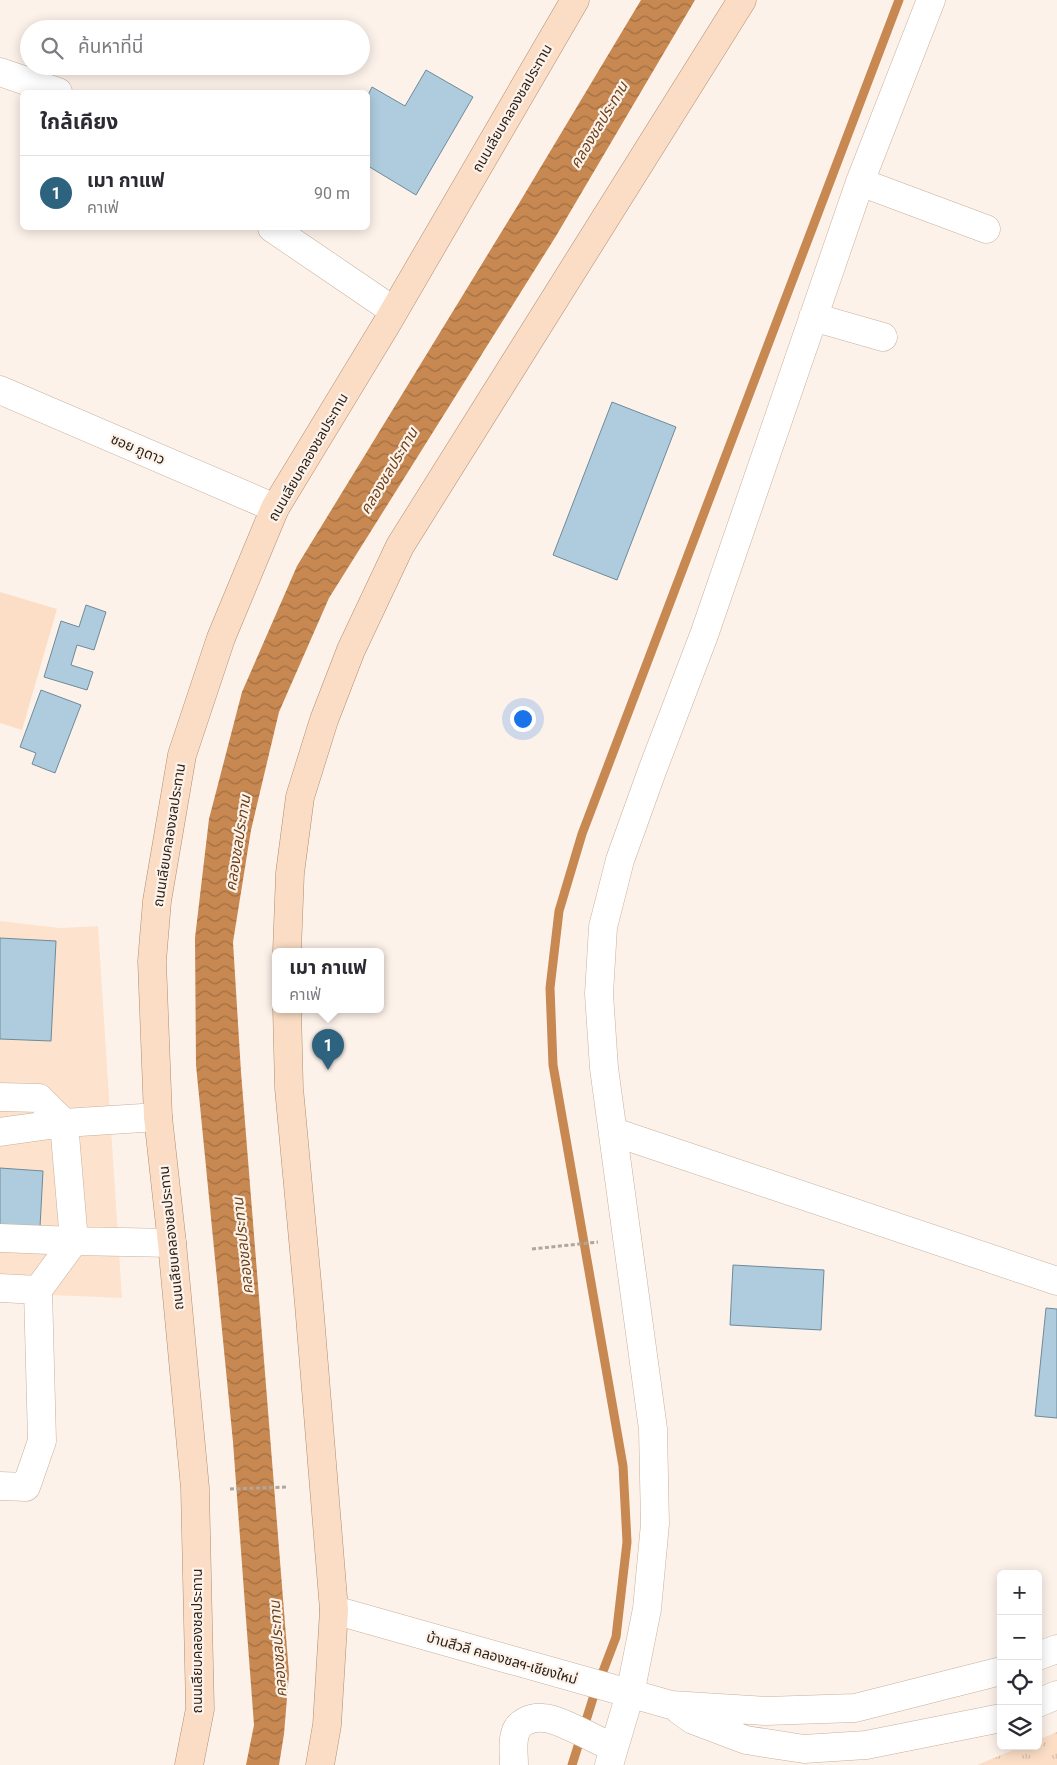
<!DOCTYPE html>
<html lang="th">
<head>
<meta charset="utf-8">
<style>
	:root { --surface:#fff; --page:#f7f7f7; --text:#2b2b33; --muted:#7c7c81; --line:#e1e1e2; --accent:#2e637f }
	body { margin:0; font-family:Roboto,"Noto Sans Thai",sans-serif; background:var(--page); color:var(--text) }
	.controls { position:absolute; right:15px; bottom:15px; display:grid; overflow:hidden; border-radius:8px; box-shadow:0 2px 12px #0003 }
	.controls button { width:45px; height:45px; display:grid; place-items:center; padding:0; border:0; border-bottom:1px solid var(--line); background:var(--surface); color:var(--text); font:25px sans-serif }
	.you { position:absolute; left:522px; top:718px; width:18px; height:18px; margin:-12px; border:4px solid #fff; border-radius:50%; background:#1a73e8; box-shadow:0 0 0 8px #1a73e833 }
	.badge { display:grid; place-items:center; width:32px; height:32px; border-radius:50%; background:var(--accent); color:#fff; font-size:16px; font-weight:700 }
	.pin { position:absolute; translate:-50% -41px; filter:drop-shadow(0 1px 2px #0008) }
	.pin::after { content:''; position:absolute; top:26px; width:18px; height:15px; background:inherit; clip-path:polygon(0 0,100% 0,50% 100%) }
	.popup { position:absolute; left:272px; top:948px; width:112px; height:65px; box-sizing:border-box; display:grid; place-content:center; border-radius:8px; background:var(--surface); filter:drop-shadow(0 1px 4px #0005); font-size:16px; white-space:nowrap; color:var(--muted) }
	.popup b { font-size:19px; color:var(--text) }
	.popup::after { content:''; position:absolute; left:50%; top:100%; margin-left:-10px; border:10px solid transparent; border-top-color:var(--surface) }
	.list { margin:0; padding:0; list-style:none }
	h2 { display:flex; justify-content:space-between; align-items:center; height:65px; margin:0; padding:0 20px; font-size:21px }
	h2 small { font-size:16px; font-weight:400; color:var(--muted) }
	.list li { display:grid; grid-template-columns:32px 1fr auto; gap:15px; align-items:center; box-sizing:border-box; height:75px; padding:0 20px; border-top:1px solid var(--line) }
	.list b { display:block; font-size:19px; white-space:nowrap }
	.list p { margin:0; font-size:16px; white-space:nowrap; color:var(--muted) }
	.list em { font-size:16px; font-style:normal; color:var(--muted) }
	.icon { flex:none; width:28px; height:28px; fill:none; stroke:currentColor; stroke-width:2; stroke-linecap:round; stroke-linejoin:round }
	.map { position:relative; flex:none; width:1057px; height:1765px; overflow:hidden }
	.search { position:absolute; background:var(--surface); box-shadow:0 2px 12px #0003; left:20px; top:20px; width:350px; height:55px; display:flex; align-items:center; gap:12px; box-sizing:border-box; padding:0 18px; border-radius:28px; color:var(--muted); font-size:19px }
	.panel { position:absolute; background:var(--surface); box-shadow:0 2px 12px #0003; left:20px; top:90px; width:350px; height:140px; border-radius:8px }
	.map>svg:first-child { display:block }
</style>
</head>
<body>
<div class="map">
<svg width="1057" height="1765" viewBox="0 0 1057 1765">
	<defs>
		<pattern id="grass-tufts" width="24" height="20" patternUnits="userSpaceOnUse" patternTransform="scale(1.25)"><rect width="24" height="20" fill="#fcdec6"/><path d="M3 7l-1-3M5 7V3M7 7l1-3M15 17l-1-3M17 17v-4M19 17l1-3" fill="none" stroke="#d8beaa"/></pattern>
		<pattern id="water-waves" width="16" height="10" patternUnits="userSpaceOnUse" patternTransform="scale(1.25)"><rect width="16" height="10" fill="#c78851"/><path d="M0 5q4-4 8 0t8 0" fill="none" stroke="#a26f42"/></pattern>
	</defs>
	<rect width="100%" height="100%" fill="#fdf2ea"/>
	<path fill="#fde3ce" d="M0,921L60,928L98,926L122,1298L0,1293Z"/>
	<path fill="url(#grass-tufts)" d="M1057,1732V1765H977L1023,1746H1038V1740Z"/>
	<path fill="#fcdec6" d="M0,592L57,609L22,730L0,723Z"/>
	<path fill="url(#water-waves)" d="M641,0H695L556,236L329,598L279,712L251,830L233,942L241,1072L289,1674L284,1734L279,1765H246L254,1725L246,1619L233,1442L196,1065L195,938L209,819L242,692L297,566L518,205Z"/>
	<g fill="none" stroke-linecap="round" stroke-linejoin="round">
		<path stroke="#c78851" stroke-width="9" d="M572,1765L594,1695L616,1637L627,1542L623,1466L553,1065L550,988L559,911L582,834L899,0"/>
	</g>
	<path fill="#aeccdd" stroke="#6e8a9a" d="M426,70L473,97L416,195L368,166V95L372,87L405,106Z
		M612,402L676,427L617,580L553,555Z
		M86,605L106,612L94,650L77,645L71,665L93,672L87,690L44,677L61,621L79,627Z
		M41,690L81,705L55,773L32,764L36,753L20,747Z
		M0,938L56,941L51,1041L0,1039Z
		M0,1168L43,1171L40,1227L0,1225Z
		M733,1265L824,1270L821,1330L730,1325Z
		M1046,1308L1057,1309V1418L1035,1416Z"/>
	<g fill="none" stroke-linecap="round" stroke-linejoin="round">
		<g stroke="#c8af9a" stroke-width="29">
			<path id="minor" d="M0,72L58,92
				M860,182L986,229
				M272,228L394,311
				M813,317L883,337
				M0,390L275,508
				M0,1097L39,1098L64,1123L74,1241L0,1238
				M0,1132L64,1123L158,1117
				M614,1132L1057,1281
				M0,1288L38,1290L74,1241L172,1243
				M0,1486L26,1487L42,1441L38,1290
				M334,1610L671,1705L766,1711L855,1708L1001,1671
				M1038,1656L1057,1649
				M1038,1703L1057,1695
				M679,1710L693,1720L746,1740L804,1749L866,1745L1001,1718
				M514,1765C514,1755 512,1744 515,1734C518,1722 531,1717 543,1718C558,1718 598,1741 614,1748
				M609,1765L630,1694L647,1609L655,1524L653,1429L604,1068L599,994L603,927L620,860L652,771L704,635L860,182L931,0"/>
		</g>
		<g stroke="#b08d6f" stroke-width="29">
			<path id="major" d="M287,951L290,873L300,797L324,720L351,650L400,546L742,0
				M287,1009L289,1088L309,1304L334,1610L327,1725L320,1765
				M189,1765L200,1709L195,1488L172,1243L158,1117L152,961L157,901L182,755L221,638L275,508L386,325L575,0"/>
		</g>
		<path stroke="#b0a69e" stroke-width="3" stroke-dasharray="4 2.5" stroke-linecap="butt" d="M532,1249L598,1242
			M230,1489L287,1487"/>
		<use href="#minor" stroke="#fff" stroke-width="28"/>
		<use href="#major" stroke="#fbddc5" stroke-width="28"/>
	</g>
	<g text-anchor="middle" stroke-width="4.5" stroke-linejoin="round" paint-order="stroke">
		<g font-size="14" fill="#2a2119" stroke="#fdf2ea">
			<text transform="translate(512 108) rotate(-60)" y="5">ถนนเลียบคลองชลประทาน</text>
			<text transform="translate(138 449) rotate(23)" y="5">ซอย ภูดาว</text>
			<text transform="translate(308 457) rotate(-60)" y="5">ถนนเลียบคลองชลประทาน</text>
			<text transform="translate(169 835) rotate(-81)" y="5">ถนนเลียบคลองชลประทาน</text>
			<text transform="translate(171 1238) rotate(-96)" y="5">ถนนเลียบคลองชลประทาน</text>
			<text transform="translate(197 1641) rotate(-90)" y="5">ถนนเลียบคลองชลประทาน</text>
			<text transform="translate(502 1658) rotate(16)" y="5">บ้านสีวลี คลองชลฯ-เชียงใหม่</text>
		</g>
		<g font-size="15" font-style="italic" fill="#6d4219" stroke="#fdf2ea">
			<text transform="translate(599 125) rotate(-59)" y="5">คลองชลประทาน</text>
			<text transform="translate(389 471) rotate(-59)" y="5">คลองชลประทาน</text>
			<text transform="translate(238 843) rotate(-81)" y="5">คลองชลประทาน</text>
			<text transform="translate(243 1246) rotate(-96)" y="5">คลองชลประทาน</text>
			<text transform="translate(278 1649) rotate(-94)" y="5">คลองชลประทาน</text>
		</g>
	</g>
</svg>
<div class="controls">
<button>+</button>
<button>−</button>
<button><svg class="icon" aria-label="locate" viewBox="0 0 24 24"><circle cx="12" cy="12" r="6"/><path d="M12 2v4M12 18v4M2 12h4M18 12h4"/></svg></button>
<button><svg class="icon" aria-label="layers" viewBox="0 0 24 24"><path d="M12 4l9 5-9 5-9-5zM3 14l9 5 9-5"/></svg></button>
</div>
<div class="you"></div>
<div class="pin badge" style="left:328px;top:1070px">1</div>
<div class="popup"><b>เมา กาแฟ</b>คาเฟ่</div>
<div class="search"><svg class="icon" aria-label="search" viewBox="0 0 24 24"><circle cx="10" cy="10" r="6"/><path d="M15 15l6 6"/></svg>ค้นหาที่นี่</div>
<section class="panel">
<h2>ใกล้เคียง<small></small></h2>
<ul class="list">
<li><span class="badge">1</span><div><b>เมา กาแฟ</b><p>คาเฟ่</p></div><em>90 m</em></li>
</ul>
</section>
</div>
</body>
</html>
